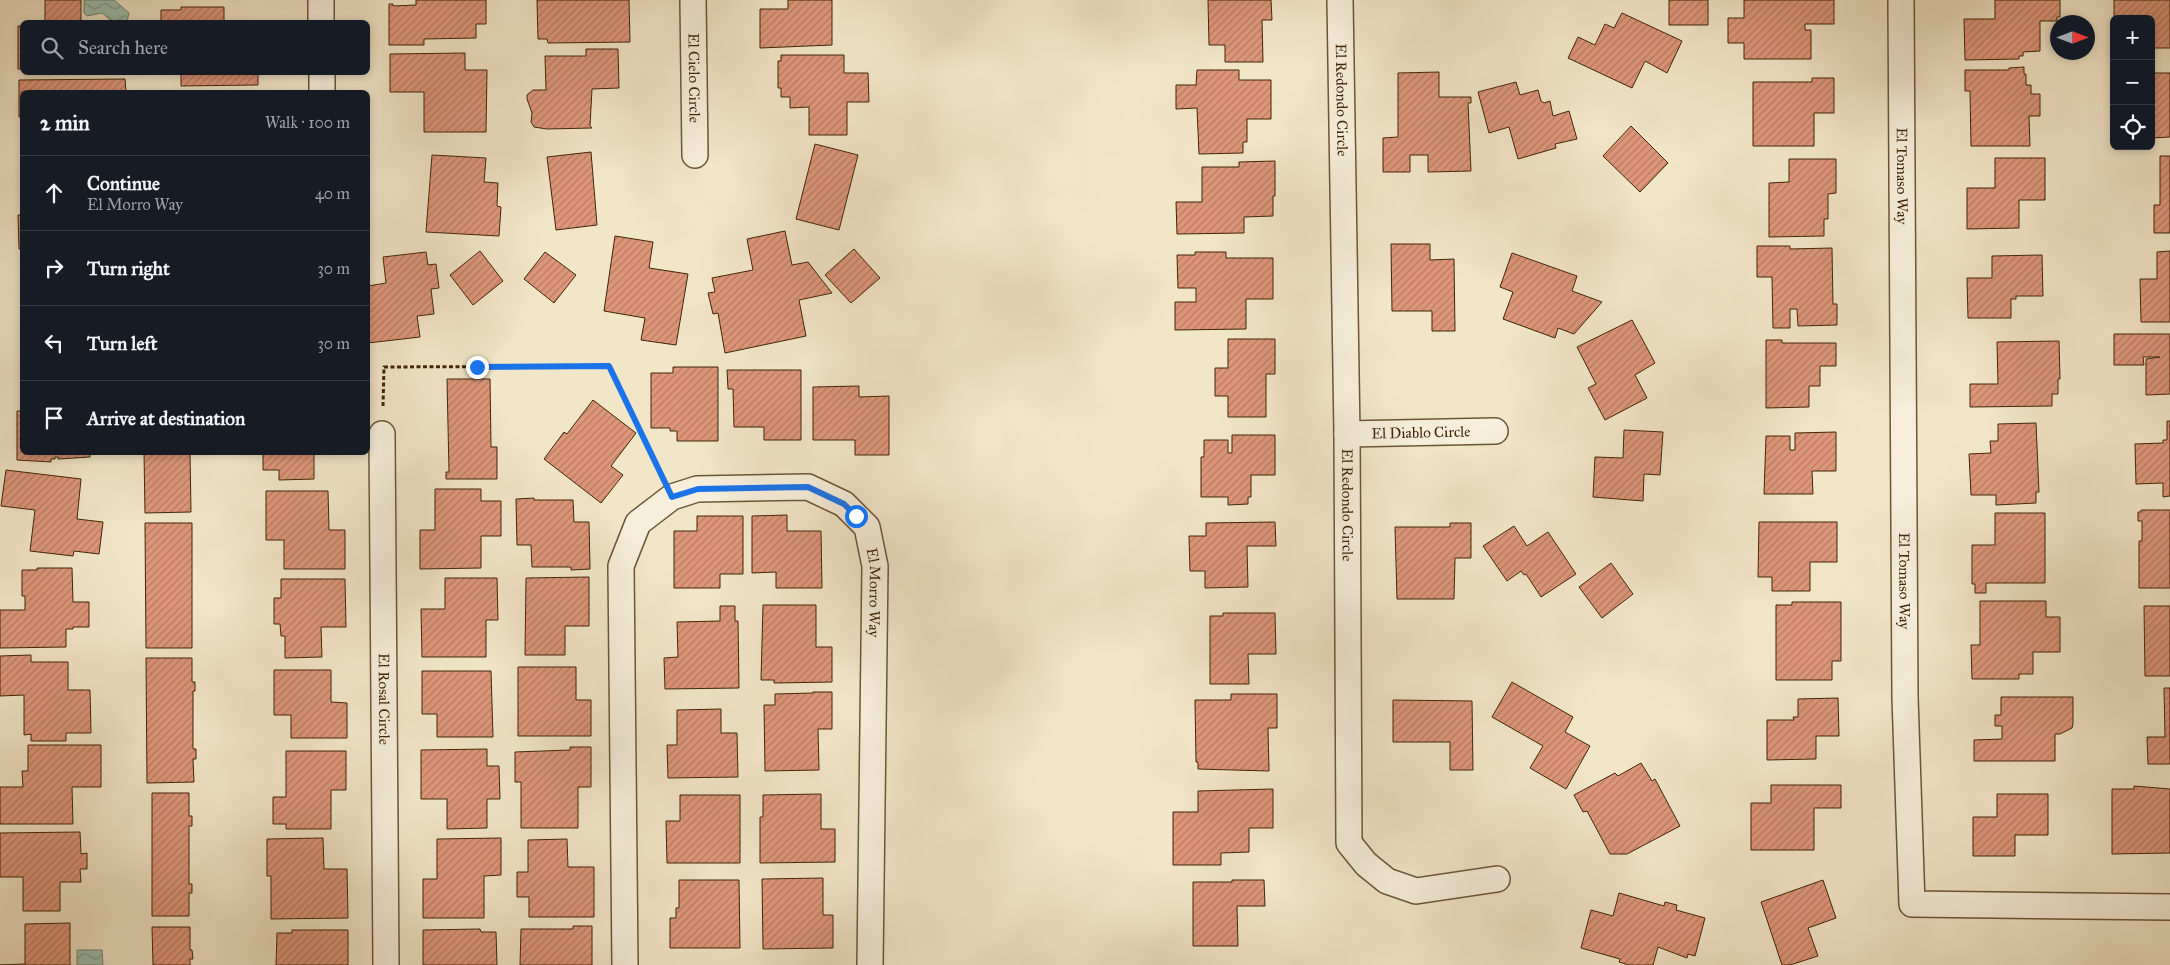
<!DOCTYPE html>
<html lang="en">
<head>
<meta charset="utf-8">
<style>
	:root { --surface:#171b24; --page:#20242c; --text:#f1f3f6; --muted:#9ea1a6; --line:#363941 }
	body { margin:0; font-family:"IM FELL Great Primer",serif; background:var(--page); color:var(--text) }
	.controls { position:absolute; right:15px; top:15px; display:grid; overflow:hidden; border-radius:8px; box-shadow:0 2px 8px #0003 }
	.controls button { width:45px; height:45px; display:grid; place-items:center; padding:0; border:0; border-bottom:1px solid var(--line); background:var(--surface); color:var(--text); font:25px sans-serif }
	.compass { position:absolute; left:2050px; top:15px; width:45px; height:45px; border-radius:50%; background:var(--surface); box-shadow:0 2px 8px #0003; rotate:90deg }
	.stop { position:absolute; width:15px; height:15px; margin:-11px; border:4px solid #1a73e8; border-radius:50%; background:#fff }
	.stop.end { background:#1a73e8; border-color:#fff; box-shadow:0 1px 5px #0008 }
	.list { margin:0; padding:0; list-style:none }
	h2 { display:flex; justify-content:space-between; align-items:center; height:65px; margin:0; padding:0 20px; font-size:21px }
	h2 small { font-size:16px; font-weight:400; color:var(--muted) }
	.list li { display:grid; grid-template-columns:32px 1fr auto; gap:15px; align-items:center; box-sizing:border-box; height:75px; padding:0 20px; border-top:1px solid var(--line) }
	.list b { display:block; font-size:19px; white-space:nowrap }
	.list p { margin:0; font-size:16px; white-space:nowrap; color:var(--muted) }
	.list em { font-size:16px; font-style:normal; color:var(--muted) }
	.icon { flex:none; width:28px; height:28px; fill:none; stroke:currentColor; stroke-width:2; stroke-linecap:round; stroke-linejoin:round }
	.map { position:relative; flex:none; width:2170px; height:965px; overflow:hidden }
	.search { position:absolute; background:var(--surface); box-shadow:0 2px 8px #0003; left:20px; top:20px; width:350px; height:55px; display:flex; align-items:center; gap:12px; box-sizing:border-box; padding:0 18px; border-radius:8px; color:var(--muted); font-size:19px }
	.panel { position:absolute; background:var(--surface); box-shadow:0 2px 8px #0003; left:20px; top:90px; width:350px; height:365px; border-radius:8px }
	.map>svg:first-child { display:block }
</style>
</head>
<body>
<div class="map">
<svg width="2170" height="965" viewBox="0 0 2170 965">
	<defs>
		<pattern id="water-waves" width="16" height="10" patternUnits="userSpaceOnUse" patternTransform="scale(1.25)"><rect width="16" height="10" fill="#9cc0b2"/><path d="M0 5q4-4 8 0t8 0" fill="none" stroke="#819c8f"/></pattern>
		<pattern id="building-hatch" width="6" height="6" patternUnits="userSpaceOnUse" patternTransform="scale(1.25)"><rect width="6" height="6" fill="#df977c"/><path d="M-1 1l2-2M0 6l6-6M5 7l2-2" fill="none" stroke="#b67b64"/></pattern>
	</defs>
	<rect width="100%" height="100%" fill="#f2e6c9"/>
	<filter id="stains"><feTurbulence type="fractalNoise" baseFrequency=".004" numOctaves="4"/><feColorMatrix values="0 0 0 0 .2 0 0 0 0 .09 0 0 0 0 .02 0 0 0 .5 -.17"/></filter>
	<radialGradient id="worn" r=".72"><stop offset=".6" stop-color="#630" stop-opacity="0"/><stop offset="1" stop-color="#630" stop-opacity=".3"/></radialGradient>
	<path fill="url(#water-waves)" stroke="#77826d" d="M84,0H114L129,13L127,22H113L102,13L87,16L84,13Z
		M77,950H102L103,965H77Z"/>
	<path fill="url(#building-hatch)" stroke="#402506" d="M45,0H81V22H45Z
		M416,0H486V24H476V38L424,39V45H389V4H393V6L416,5Z
		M537,0H629L630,42L548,43L547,39H538Z
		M788,0H832V45L760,48V9H788Z
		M1208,0H1271L1272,20H1262L1263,62H1225V45H1209Z
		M1669,0H1708V25H1669Z
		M1744,0H1834V24H1805V30H1811V59H1744V43H1728V18H1744Z
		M1995,0H2060V17H2057V21H2040V51L2023,52V56H2019V59L1965,60L1964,19H1995Z
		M2114,0H2170V48H2151V19H2114Z
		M181,7H224V22H161V10H181Z
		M1622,13L1682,41L1667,73L1645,61L1632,88L1568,58L1578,37L1595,45L1605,24L1614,28Z
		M18,26H22V69H18Z
		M586,49H618L619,88L592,89L590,126L592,128L547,129L534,127L531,122L532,113L527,99V95L533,90H546L545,56H586Z
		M465,53V70H487L486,132H424V92H390V54Z
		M781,55H844V73H868L869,102H847V135H809V107L790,108V97H781V88H778V61H781Z
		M2024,67V74H2026V85H2031V94H2040V116H2029L2030,146H1971L1970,91H1965V70H2009V68Z
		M1197,70H1239V80H1271V119H1247V142H1243V153L1199,154L1197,108L1176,109V85H1196Z
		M181,72H258V85L181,86Z
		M1439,72V97H1471V103H1468L1471,171L1428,172V155H1410V172H1383V138L1398,137V73Z
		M2151,73H2170V137L2151,138Z
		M1812,78H1834V113H1814V146H1753V82H1812Z
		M125,79L126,92H22V117H19V80Z
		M1516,82L1520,95L1538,90L1541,101L1544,103L1550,101L1553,116L1569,111L1577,139L1555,144L1556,148L1518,159L1509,127L1489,133L1478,92Z
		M1631,126L1668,163L1640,192L1603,156Z
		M815,144L858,155L839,230L796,219Z
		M591,152L597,225L556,230L547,157Z
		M432,155L486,158L484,182L498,183L497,206L501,207L499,236L426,232Z
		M2160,156H2170V233H2154V205H2160Z
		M1995,158H2045V200H2019V228L1967,229V188H1995Z
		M1789,159H1836V193L1828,194V219H1824V236L1769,237V183L1789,182Z
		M1275,161V196H1273V216L1244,217V233L1177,234L1176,202H1202V167H1239V162Z
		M18,215H22V249H19Z
		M785,231L792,265L808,262L832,293L799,300L806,336L725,353L718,313L713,314L708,293L715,292L712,278L753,270L747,239Z
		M615,236L653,242L649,268L688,274L676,345L641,340L645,318L604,311Z
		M1391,244H1430V260L1454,259L1455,331H1432V311H1392Z
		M1757,246H1790V249L1832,248L1833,304H1837V325L1798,326L1797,309H1790V328H1773L1772,277H1757Z
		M854,249L880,278L851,303L825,275Z
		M480,251L503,281L473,305L450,275Z
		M2170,251V322H2141L2140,279H2157V252Z
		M426,252L428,265L436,264L439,288L431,289L434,314L417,316L420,337L368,343V286L386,283L383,257Z
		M545,252L576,275L554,303L524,279Z
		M1195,252H1226V258H1273V299H1246V329L1175,330V302H1196V288H1178L1177,255H1195Z
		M1512,253L1577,276L1572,291L1602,302L1574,334L1558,328L1555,338L1503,319L1513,292L1500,287Z
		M2042,255L2043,296H2016V299H2011V318H1968L1967,278H1992V256Z
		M1632,320L1655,363L1635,375L1647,398L1605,420L1588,388L1596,384L1577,347Z
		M2114,334H2170V394L2146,395V359L2160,357H2143L2144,365H2114Z
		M1228,339H1275V374H1266V417H1228V396H1215V368H1228Z
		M1766,340H1782V343H1836V366H1820V386H1809V407L1766,408Z
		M2059,341L2060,379H2058V394H2052V406L1970,407V384H1998L1997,342Z
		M673,367H718V441H677V431H670V428H651V373H673Z
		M727,370H801V440H764V427H734L733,389H728Z
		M447,379H490L491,447H497V479H446V472H449Z
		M859,386V397L889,396V455H855V440H813V387Z
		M593,400L636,433L611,466L623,475L601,503L544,459L564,432L567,434Z
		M17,411H22V452H90V457L58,459V457H55V459H51V462L17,460Z
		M2167,421H2170V496L2163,497V483L2136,484L2135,444L2163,443V440H2167Z
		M2036,423L2039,492H2036V503L1996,505V495H1971L1969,454L1991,453L1990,441H1998V424Z
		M1624,430L1663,432L1660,475L1644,474L1643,501L1593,497L1595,457L1623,458Z
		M1836,432V471H1812L1813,494H1764L1766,436H1790V450H1795V433Z
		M1232,435H1275V475H1251V497H1248V504L1228,505V497H1201V457H1204V440H1228V453H1232Z
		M144,452H190L191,512L145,513Z
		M263,452H314V479L279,480V470H263Z
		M6,470L81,479L77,519L103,522L99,554L74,551L73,556L30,551L35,510L1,506Z
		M435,489H481V501H501V536H481V568L420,569V530H435Z
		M266,491H328L329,530H345V569H284V540H266Z
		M534,498V500H573L574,522H589L590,569L571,570V567H532L531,545H517L516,499Z
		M2141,510H2170V588H2139V541H2142V521H2138V512H2141Z
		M1995,513H2045V583H1986V593H1975V584H1972V545H1995Z
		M787,515V531H821L822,588H776V572L752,573V516Z
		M697,516H743V574H720V588H674V531H697Z
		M1275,522L1276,546H1247L1248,587L1205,588V571H1190L1189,536H1206V523Z
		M1759,522H1837V562H1810V591H1772V577H1758Z
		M145,523H192V648H146Z
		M1450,523H1471V558H1455L1454,599H1397L1395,527H1450Z
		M1514,526L1527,546L1548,532L1576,574L1541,597L1526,574L1524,575L1521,571L1507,581L1483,546Z
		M1611,563L1633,594L1602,618L1579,587Z
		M37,568H72L73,602H89V627H73V629H66V647L0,648V610H25V596H22V570H37Z
		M589,577V626H565V655H525L526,578Z
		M445,578H497L498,620H486V657H422L421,609H445Z
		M281,579H345L346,627H321L322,657L285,658V636H281L280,624H274V598H281Z
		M1980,601H2046V617H2060V652H2033V674H2019V679H1972L1971,645H1980Z
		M1792,602H1841V661H1832V680H1776V605H1792Z
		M763,605H816V647H832V682L774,683V680H761Z
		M720,606H735V621H738L739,688L665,689L664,658L678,657L677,622L720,621Z
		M2144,606H2170V676H2145Z
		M1223,613H1275L1276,654H1248L1249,684H1210V616H1223Z
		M31,655V662H68V690H90L91,733H66V741H31V734L24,735V695L0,696V656Z
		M146,658H192V682H195V691H193V749H196V759H193L194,782L147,783Z
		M518,667H576V700H591V736H518Z
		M274,670H331V702L347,703V738H291V715H274Z
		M422,671H491L493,737H437V714H422Z
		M1512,682L1573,717L1565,732L1590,746L1566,789L1530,768L1543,746L1492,717Z
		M2164,688H2170V764H2148L2147,737H2165Z
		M813,692H832V729H818L819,770L765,771L764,705H775V694L813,693Z
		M1231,694H1277V728H1268L1269,771L1198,769V762H1196L1195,700H1231Z
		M2001,697H2073V724L2072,728L2060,734H2055V761H1974V740L2002,739V726H1995V715H2001Z
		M1838,698L1839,736H1816V759L1767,760V720H1794L1793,717H1798V699Z
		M1393,700L1472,701L1473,770H1450V742H1393Z
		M721,709V733H737L738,777L668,778L667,745H677V710Z
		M28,745H101V787H72L73,824H0V787H23L22,771H28Z
		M570,747H591V787H578V828H521V782H515V752L570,750Z
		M487,749V766H499L500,799H487V828L447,829V799H421V750Z
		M286,751H346V790H331V829H286V824H273V797H286Z
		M1641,763L1652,781L1655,779L1680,826L1627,854H1610L1587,811L1583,812L1574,795L1615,773L1618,776Z
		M1771,785H1841V808H1814V850H1751V803H1771Z
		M2134,786L2170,789V853L2112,854V789H2134Z
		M1273,789V828H1249V852L1221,853V865H1173V812H1198V791Z
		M152,793H189V816H192V826H189V884H192V893H189V916H152Z
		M821,794V829H835V862L760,863V817H763V795Z
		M1997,794H2048V835H2015V856H1973V817H1997Z
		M680,795H740V863H667L666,821H680Z
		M80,832L81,854L87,853V869H80L81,882H60V911H23V877H0V833Z
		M323,838L324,869H347L348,918L271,919V876H267V839Z
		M501,838V875L484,876V918H423V879H437V839Z
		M567,839L568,867H594V917H529V897H517V872H528V840Z
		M823,878V915H833V948L763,949L762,879Z
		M679,880H739L740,948H670V918H676V908H679Z
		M1232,880H1264L1265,906H1237L1238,946H1193V882H1232Z
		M1823,880L1836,918L1808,928L1818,956L1790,965H1782L1761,902Z
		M1619,893L1664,906L1665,902L1677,905L1676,910L1705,918L1695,956L1688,954L1687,958L1658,947L1653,965H1629L1619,962L1620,959L1581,948L1591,910L1613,916Z
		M70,923V965H0L25,964V924Z
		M573,926H592V965H520L521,929H573Z
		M152,927H190V950H192L193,959H190V965H153Z
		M480,929L481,932H496L497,965H423V930Z
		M292,930H348V965H276L277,933H292Z"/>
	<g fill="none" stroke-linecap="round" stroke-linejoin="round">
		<g stroke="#6c5537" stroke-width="28">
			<g id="minor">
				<path d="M321,0V22"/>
				<path id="s1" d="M693,0L695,155"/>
				<path id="s2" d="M1340,0L1347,434L1349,843L1366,864L1387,881L1416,891L1497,879"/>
				<path id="s3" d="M1901,0L1905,697L1912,904L2170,907"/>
				<path d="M322,72V92"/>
				<path id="s4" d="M382,434L386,965"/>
				<path id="s5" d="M1347,434L1495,431"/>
				<path id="s6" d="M625,965L621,566L638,523L672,497L697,489L808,487L844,504L867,527L875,566L870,965"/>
			</g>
		</g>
		<path stroke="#402506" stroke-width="3" stroke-dasharray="4 2.5" stroke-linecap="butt" d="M383,406L384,367L609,366L660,472"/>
		<use href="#minor" stroke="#f7efdc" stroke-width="25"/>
	</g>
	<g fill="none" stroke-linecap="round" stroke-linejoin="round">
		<path stroke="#1a73e8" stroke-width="6" d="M477,367L609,366L672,497L698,489L808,487L844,504L856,516"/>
	</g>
	<g text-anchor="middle" stroke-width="4.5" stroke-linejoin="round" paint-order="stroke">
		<g font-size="15" fill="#402506" stroke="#f7efdc">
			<text dy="5" stroke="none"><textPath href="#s1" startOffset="78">El Cielo Circle</textPath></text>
			<text dy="5" stroke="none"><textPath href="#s2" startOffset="100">El Redondo Circle</textPath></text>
			<text dy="5" stroke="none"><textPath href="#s3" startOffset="176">El Tomaso Way</textPath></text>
			<text dy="5" stroke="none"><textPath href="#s5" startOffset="74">El Diablo Circle</textPath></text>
			<text dy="5" stroke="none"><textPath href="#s2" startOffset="505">El Redondo Circle</textPath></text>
			<text dy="5" stroke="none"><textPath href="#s3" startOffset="581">El Tomaso Way</textPath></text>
			<text dy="5" stroke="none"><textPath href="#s6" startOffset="764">El Morro Way</textPath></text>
			<text dy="5" stroke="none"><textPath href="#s4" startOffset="265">El Rosal Circle</textPath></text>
		</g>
	</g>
	<rect width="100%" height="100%" filter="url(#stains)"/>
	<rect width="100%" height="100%" fill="url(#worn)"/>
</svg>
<div class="controls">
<button>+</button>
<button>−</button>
<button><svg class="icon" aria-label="locate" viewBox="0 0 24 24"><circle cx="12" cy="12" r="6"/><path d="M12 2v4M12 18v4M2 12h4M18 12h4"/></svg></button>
</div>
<svg class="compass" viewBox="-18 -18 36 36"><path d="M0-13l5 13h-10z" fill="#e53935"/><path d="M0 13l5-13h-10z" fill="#9ea1a6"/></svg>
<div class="stop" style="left:856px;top:516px"></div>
<div class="stop end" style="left:477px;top:367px"></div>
<div class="search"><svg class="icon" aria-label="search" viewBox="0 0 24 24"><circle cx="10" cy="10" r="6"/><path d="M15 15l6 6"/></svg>Search here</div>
<section class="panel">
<h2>2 min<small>Walk · 100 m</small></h2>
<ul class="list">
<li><svg class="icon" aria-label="ahead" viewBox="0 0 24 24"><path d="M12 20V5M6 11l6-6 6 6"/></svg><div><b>Continue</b><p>El Morro Way</p></div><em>40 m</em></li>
<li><svg class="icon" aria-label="right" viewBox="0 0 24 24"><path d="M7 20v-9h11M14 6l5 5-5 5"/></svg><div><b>Turn right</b></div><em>30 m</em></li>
<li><svg class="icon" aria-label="left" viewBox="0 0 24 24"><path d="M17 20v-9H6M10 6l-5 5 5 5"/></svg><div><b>Turn left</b></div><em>30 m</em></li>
<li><svg class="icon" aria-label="arrive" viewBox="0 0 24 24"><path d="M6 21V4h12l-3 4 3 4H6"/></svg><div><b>Arrive at destination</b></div></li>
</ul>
</section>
</div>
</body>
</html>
